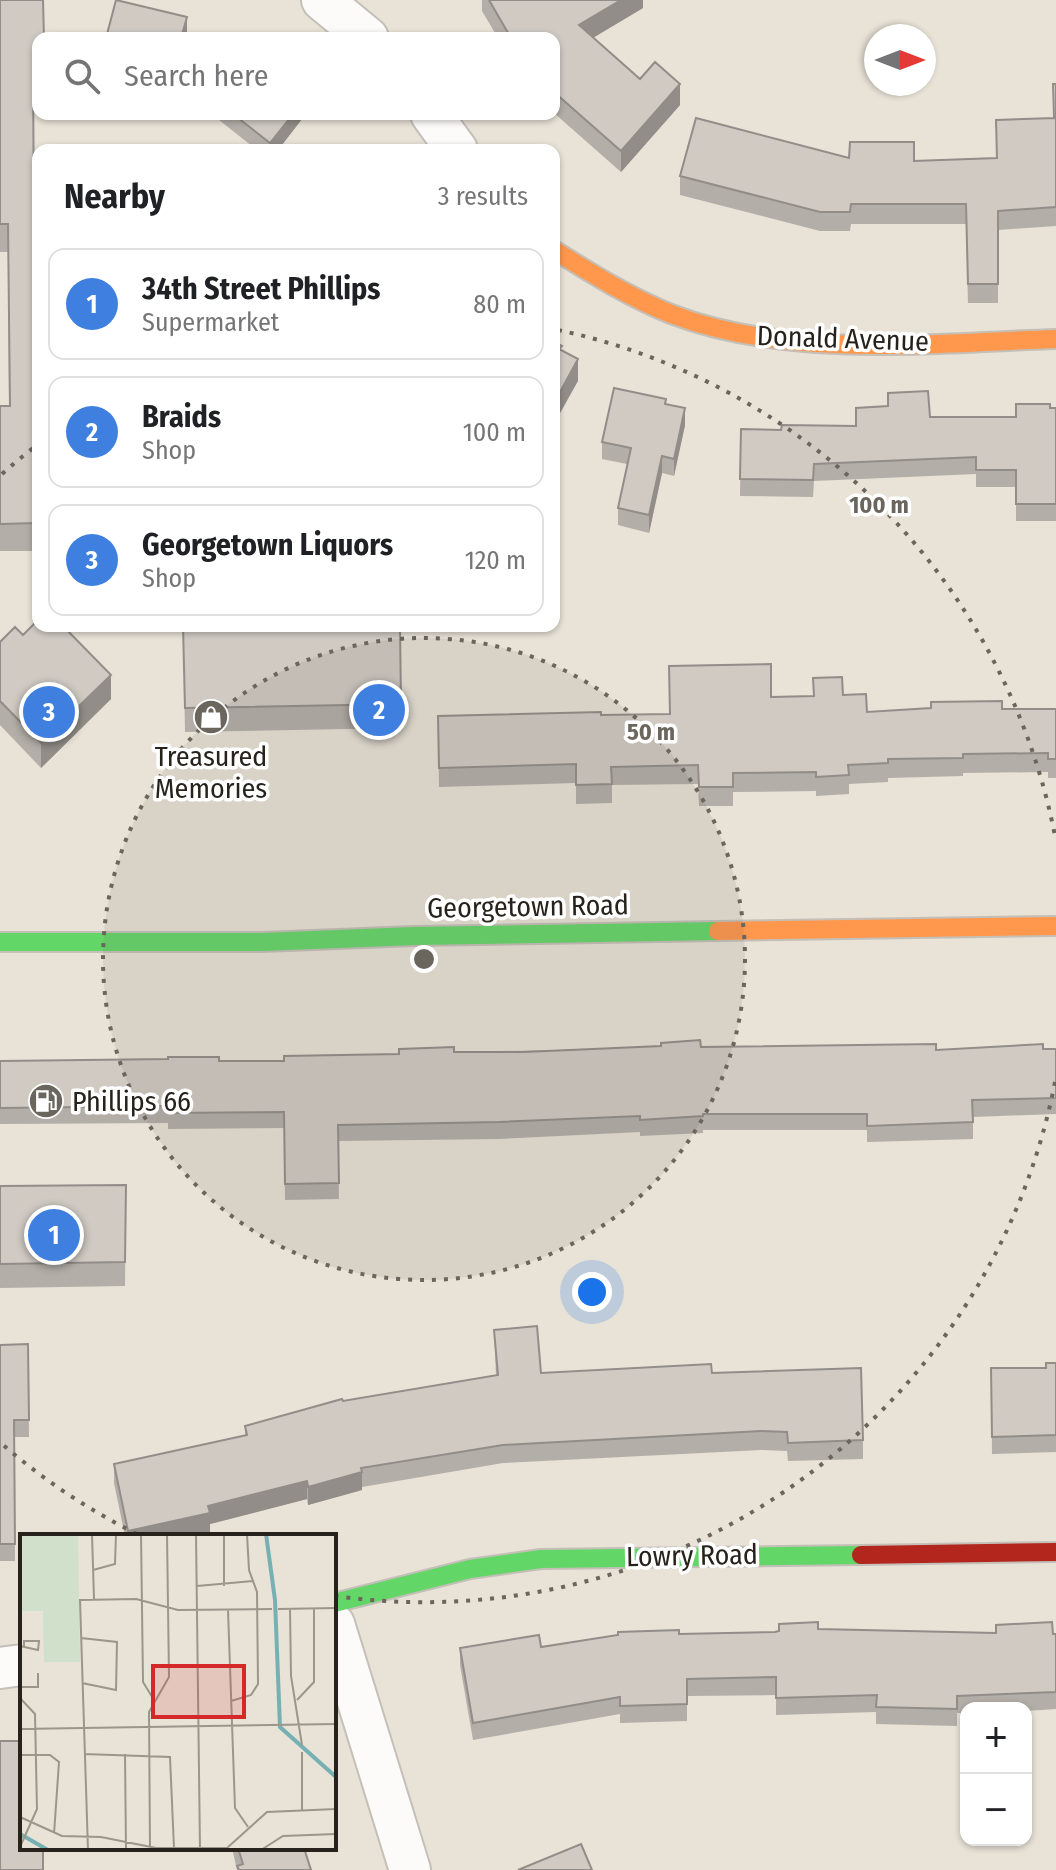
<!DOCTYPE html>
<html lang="en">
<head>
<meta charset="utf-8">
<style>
	:root { --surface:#fff; --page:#f6f6f6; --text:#202124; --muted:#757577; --line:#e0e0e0; --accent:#6b665d }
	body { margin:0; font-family:"Fira Sans Condensed",sans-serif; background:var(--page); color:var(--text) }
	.controls { position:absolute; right:24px; bottom:24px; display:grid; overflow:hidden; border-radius:16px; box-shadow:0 2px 6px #0004 }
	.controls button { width:72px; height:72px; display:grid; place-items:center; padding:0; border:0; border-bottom:2px solid var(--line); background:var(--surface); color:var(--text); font:40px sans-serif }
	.compass { position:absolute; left:864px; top:24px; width:72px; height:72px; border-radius:50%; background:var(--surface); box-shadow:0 2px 6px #0004; rotate:90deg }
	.you { position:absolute; left:592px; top:1292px; width:28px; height:28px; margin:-20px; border:6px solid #fff; border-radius:50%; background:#1a73e8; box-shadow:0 0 0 12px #1a73e833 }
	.badge { display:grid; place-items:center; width:52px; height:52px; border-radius:50%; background:var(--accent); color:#fff; font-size:26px; font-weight:700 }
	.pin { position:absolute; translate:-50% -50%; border:4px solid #fff; box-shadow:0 2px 8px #0006 }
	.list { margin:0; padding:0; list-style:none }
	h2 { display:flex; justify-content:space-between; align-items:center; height:104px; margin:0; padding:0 32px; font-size:34px }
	h2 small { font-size:26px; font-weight:400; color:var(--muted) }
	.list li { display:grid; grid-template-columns:52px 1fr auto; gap:24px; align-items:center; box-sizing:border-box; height:112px; margin:0 16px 16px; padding:0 16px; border:2px solid var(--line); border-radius:16px }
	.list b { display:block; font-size:30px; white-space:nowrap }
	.list p { margin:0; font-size:26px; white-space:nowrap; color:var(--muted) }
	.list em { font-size:26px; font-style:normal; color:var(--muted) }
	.icon { flex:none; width:44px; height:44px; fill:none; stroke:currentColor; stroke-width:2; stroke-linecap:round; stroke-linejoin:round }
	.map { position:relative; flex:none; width:1056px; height:1870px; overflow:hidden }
	.search { position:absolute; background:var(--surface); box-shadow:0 2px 6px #0004; left:32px; top:32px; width:528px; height:88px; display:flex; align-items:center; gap:20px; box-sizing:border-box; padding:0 28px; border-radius:16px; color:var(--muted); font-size:30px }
	.panel { position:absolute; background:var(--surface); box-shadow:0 2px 6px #0004; left:32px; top:144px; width:528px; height:488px; border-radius:16px }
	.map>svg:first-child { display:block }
</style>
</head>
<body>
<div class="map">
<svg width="1056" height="1870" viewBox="0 0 1056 1870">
	<rect width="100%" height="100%" fill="#e8e2d7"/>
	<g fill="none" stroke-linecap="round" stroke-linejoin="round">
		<g stroke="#c4c0b8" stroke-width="44">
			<path id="street" d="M322,0L368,38
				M431,114L457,150
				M334,1624L410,1870
				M0,1668L22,1665"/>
		</g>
		<g stroke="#c4c0b8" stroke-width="22">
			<path id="fast" d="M0,942H262L414,936L718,931
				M334,1603L470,1569L541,1559L861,1555"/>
		</g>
		<g stroke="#c4c0b8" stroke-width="22">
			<path id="slow" d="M554,250C592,274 629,297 671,314C788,359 933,343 1056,339
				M718,931L1056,926"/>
		</g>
		<g stroke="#c4c0b8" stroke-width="22">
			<path id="jam" d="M861,1555L1056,1552"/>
		</g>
		<use href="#street" stroke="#fcfbf9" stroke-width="40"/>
		<use href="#fast" stroke="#63d668" stroke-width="18"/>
		<use href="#slow" stroke="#ff974d" stroke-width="18"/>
		<use href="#jam" stroke="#b3261e" stroke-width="18"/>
	</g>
	<path fill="#b3aea8" d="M0,0L38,38V99H33L34,220H38V551H0V406H9L8,252H0Z
		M482,0H643V8L593,38L640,79L680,105L621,172L554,113V38H498L482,11Z
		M1056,84V226L998,230V303H968L966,224H851L850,231H820L680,195V176L849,158L914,161L997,158L1053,118Z
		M214,114H302V119L278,150H257L214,116Z
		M888,393L930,417H1016L1050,408H1056V521H1016V487H976V474L814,481L813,497L740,496L741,429L781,430L856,426V408L888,406Z
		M666,405L685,425L674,476L662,473L649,533L618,525V508L627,464L602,459V442Z
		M183,626H400L401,728L185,732Z
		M23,635L111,699L41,768L0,725V642Z
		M843,695L867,712L1056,709V778H1048V772L963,773V776L888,778V782L849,784V794L816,796V791L733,792V806H699L698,784L612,785V803L576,804V783L439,787L438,716L670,714L771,697Z
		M701,1047L936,1050L1056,1049V1114L973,1117V1139L867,1142V1130H703V1133L640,1136V1132L499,1139L338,1141L339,1199L285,1200L284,1128L168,1129V1123L0,1124V1061H284L454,1052Z
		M126,1185L125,1286L0,1288V1186Z
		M494,1330L541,1373H712L863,1440V1459L788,1461L787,1451L761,1450L503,1463L362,1487V1490L308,1505L307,1499L210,1524V1532L190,1536H125L114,1483V1464L245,1436V1426L343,1401L496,1375Z
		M28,1344L29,1437H14L15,1561H0V1345Z
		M1056,1363V1452L992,1454L991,1368H1046Z
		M818,1629L1056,1634V1709L1026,1711V1708H966V1713H957V1726L876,1724V1712L776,1715V1695L687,1696V1721L620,1723V1714L473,1740L460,1665V1648L541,1647L679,1634L775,1632Z
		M232,1848H304L311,1870H237Z"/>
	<path fill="#928d88" d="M621,0H643V8L579,46V25Z
		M187,17V34L186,38H181Z
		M680,84V105L621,172V151Z
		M293,114H302V119L278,150H270V143Z
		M578,359V381L554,424V403Z
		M685,408V425L674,476V459Z
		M662,456V473L649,533V515Z
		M111,675V699L41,768V743Z
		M362,1472V1490L308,1505V1487Z
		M307,1481V1499L210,1524V1532L190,1536H128V1531L208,1506Z"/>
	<path fill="#d0cac3" stroke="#928d88" stroke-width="2" d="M0,0H43L44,38H38V72H33L34,220H38V523L0,524V406H10L8,224H0Z
		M116,0L187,17L181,38H106Z
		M489,0H621L579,25L640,79L655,62L680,84L621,151L554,92V38H511Z
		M1053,84H1056V207L998,211V284H968L966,204H851L850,212H820L680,176L696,118L849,158L850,142H914V161L997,158L996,120L1054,118Z
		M233,114H293L270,143Z
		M554,342L562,346L559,349L578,359L554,403Z
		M614,388L666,399L665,404L685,408L674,459L662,456L649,515L618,508L631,448L602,442Z
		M928,391L930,417H1016V404H1050V408H1056V504H1016V470H976V457L814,464L813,480L740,479L741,429L781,430L782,425L856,426V408L888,406V393Z
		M38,620V626H63L111,675L41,743L0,701V642L15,627L23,635Z
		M183,626H400L401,704L185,708Z
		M771,664V697L814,696L813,678L842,677L843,695L866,694L867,712L931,708V702L1002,701V709H1056V759H1048V753L963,754V758L888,759V763L848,765L849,775L816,777V772L733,773V787H699L698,765L611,767L612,784L576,785V764L439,768L438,716L601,712V715L670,714L669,666Z
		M700,1040L701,1047L936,1044V1050L1043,1044V1049H1056V1098L972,1100L973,1122L867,1126V1114H703V1116L640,1120V1116L499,1122L338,1125L339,1183L285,1184L284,1112L168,1113V1106L0,1108V1061L168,1059V1057H219V1061H284V1056L399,1054V1049L454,1047V1052H524L661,1046V1043Z
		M126,1185L125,1262L0,1264V1186Z
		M537,1326L541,1373L711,1364L712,1373L861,1368L863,1440L788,1443L787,1432L761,1431L503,1445L361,1468L362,1472L308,1487L307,1481L208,1506L210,1513L128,1531L114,1464L247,1435L245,1426L342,1399L343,1401L498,1375L494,1330Z
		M28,1344L29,1420H14L15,1544H0V1345Z
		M1046,1363H1056V1435L992,1437L991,1368H1046Z
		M818,1622V1629L996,1633V1625L1052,1622L1053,1634H1056V1692L957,1696V1709L876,1707L877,1695L776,1698V1677L687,1679V1704L620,1706V1697L473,1723L460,1648L539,1635L541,1647L618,1635V1632L679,1630V1634L775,1632L779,1631V1624Z
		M0,1741H22V1848H43V1870H0Z
		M581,1844L592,1870H518Z
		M238,1848H304L311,1870H239L237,1866L243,1864Z"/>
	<circle cx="424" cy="959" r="321" fill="#6b665d" fill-opacity=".12"/>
	<g fill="none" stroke="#6b665d" stroke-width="4" stroke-dasharray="4 8">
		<circle cx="424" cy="959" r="321"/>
		<path d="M1055 1082A643 643 0 0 1 335 1596M137 1534A643 643 0 0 1 2 1444M2 474A643 643 0 0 1 37 445M558 330A643 643 0 0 1 1055 836"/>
	</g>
	<defs>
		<g id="shop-disc" transform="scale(1.8)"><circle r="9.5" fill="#6b665d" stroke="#fff"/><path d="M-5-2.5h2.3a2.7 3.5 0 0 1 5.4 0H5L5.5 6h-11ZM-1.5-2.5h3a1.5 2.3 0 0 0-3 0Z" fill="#fff"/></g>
		<g id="fuel-disc" transform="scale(1.8)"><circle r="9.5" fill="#6b665d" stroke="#fff"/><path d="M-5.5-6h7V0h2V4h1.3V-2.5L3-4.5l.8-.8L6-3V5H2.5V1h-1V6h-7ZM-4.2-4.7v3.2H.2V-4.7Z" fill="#fff"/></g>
	</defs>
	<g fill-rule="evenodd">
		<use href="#shop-disc" x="211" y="717"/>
		<use href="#fuel-disc" x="46" y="1101"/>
	</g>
	<g text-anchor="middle" stroke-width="7" stroke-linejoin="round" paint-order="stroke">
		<g font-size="28" fill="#27231c" stroke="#fff">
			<text transform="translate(843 338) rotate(2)" y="10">Donald Avenue</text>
			<text transform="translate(528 906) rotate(-1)" y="10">Georgetown Road</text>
			<text transform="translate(692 1555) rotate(-1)" y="10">Lowry Road</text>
		</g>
		<g font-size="28" fill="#27231c" stroke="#fff">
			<text x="211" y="766">Treasured<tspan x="211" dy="32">Memories</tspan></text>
			<text x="72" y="1111" text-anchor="start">Phillips 66</text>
		</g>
	</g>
	<g transform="translate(20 1534)">
		<rect width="316" height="316" fill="#e8e2d7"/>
		<path d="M0,0H58L60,128H24L23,77H0Z" fill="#d0e0ca"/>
		<path fill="none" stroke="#77b0b2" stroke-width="4" d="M246,0L255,66L260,193L316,243M0,300L28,316"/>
		<path fill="none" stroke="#9b968c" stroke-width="2" d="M72,0L74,65M121,0L123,148L134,166M176,0L180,316M204,0V52M73,36L95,30L96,0M177,52L233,47M258,75L316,74M270,75L271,142L282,211M208,76L215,274L228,293M61,104L97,108L96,156L62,149M0,112L18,116L19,107H4V112M0,153H18V139M0,164L15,180L17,275L0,313M277,166L294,148V74M211,167L231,161L238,150L237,58L229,36L227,0M0,195L316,190M282,218V276M64,220L150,223L154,314M105,220L106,316M0,221H30L39,228L34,300M0,283L42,302L81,303L136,314H207L247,278L316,275M130,315L129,178L149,143L147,0M68,316L60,66L116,65L158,76L252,75M241,316L263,302L316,300"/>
		<path fill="#d62828" fill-opacity="0.15" stroke="#d62828" stroke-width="4" d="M133,132H224V183H133Z"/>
		<rect width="316" height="316" fill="none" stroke="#27231c" stroke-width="4"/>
	</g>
	<circle cx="424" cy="959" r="12" fill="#6b665d" stroke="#fff" stroke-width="4"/>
	<g font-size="24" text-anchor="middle" font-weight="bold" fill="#6b665d" stroke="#fff" stroke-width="7" stroke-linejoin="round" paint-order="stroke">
		<text x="879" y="513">100 m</text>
		<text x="651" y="740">50 m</text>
	</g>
</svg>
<div class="controls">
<button>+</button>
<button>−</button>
</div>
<svg class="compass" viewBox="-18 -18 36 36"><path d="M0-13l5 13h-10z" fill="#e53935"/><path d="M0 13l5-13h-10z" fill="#757577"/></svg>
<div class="you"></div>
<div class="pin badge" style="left:54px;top:1235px;background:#3f7fe0">1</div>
<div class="pin badge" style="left:379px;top:710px;background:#3f7fe0">2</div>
<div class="pin badge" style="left:49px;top:712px;background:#3f7fe0">3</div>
<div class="search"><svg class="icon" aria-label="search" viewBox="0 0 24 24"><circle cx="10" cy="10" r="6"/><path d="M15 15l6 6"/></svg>Search here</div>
<section class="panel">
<h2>Nearby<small>3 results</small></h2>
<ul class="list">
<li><span class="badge" style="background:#3f7fe0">1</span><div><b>34th Street Phillips</b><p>Supermarket</p></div><em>80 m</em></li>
<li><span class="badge" style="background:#3f7fe0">2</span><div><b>Braids</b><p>Shop</p></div><em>100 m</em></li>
<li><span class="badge" style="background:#3f7fe0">3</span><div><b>Georgetown Liquors</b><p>Shop</p></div><em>120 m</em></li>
</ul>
</section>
</div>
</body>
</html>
